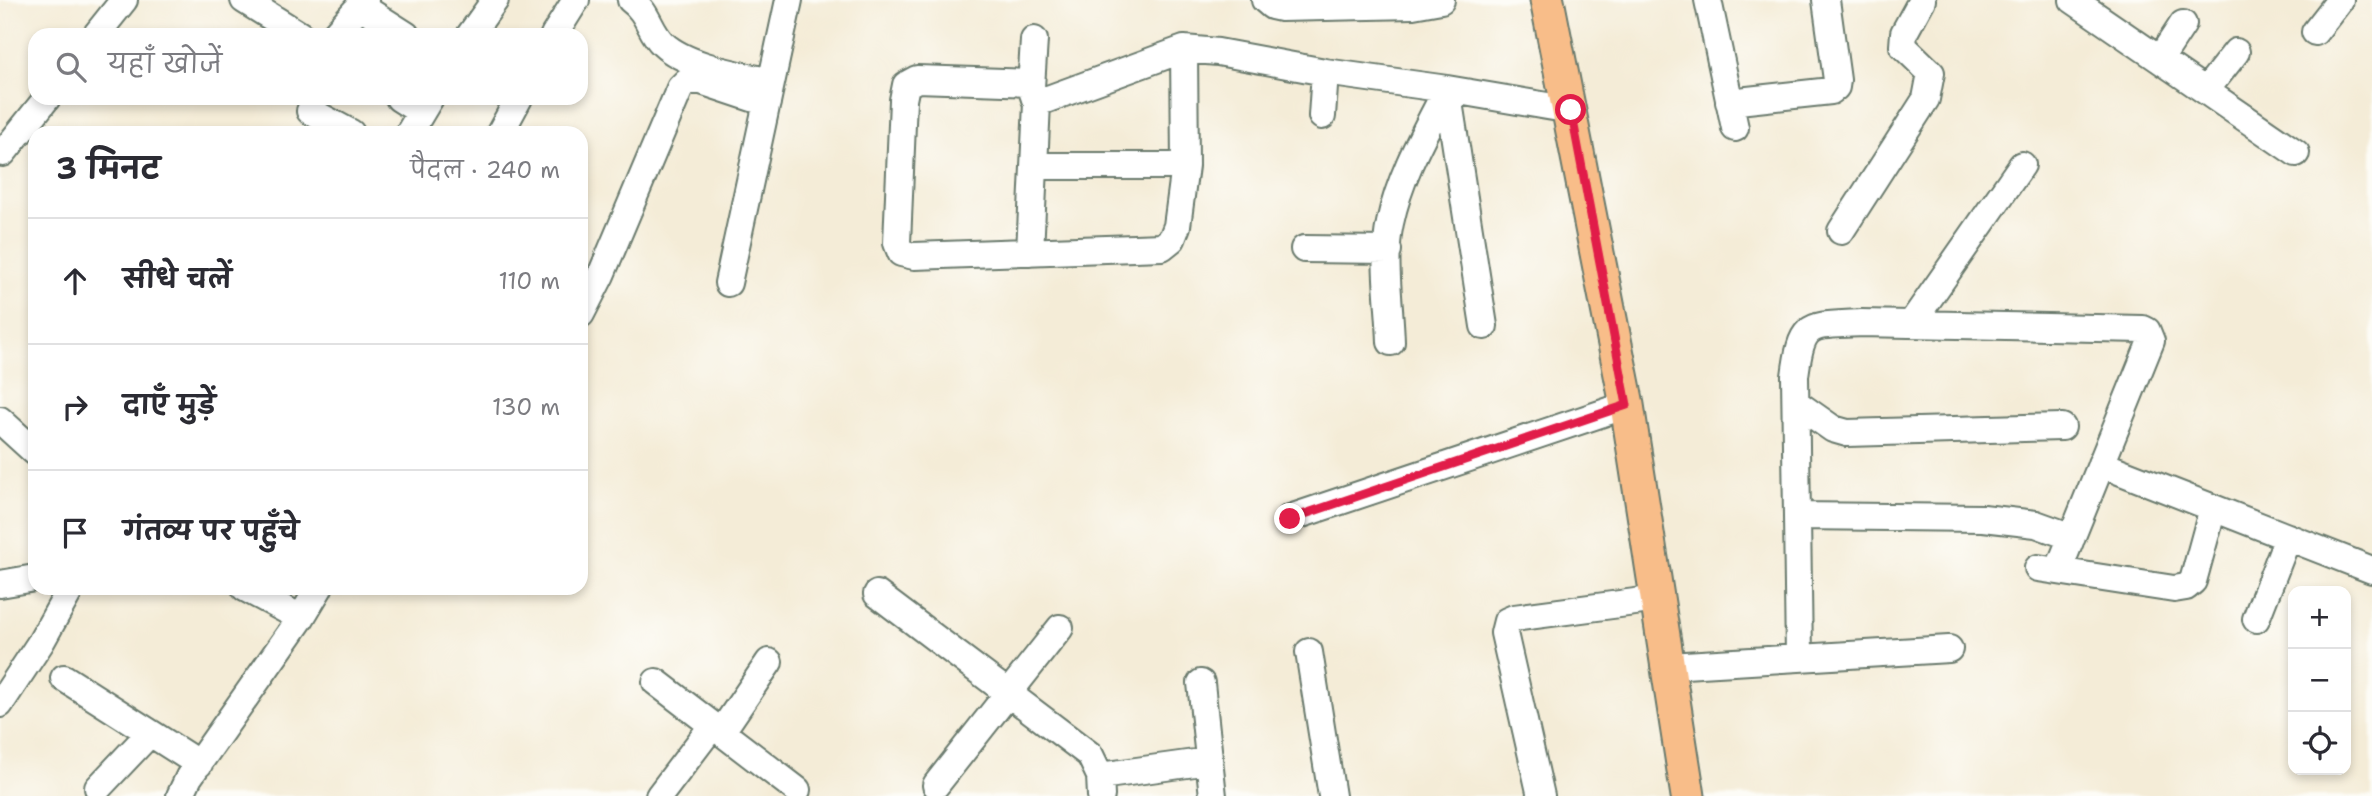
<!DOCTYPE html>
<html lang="hi">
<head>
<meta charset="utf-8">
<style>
	:root { --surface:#fff; --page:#f7f7f7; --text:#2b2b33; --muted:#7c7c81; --line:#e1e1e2 }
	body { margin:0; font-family:"Shantell Sans","Playpen Sans Deva",sans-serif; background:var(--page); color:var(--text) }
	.controls { position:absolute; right:21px; bottom:21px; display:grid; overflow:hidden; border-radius:14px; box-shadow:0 4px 10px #0003 }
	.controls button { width:63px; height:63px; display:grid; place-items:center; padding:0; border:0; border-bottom:2px solid var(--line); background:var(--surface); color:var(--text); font:35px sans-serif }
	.stop { position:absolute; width:21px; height:21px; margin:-16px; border:5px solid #e11d48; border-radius:50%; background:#fff }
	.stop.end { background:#e11d48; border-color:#fff; box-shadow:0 2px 7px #0008 }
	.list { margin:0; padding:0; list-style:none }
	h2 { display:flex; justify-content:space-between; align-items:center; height:91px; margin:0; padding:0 28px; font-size:30px }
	h2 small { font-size:23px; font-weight:400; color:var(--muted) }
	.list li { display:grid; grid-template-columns:46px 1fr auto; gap:21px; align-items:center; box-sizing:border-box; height:126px; padding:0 28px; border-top:2px solid var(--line) }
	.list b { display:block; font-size:26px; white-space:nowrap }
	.list em { font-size:23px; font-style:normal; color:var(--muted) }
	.icon { flex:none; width:38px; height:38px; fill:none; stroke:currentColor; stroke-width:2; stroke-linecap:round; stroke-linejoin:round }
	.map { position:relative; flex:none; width:2372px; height:796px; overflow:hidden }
	.search { position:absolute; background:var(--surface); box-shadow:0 4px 10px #0003; left:28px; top:28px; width:560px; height:77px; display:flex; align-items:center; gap:18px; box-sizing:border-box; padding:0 24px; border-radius:21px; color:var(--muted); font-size:26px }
	.panel { position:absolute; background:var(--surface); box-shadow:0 4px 10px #0003; left:28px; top:126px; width:560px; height:469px; border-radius:21px }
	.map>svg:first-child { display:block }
</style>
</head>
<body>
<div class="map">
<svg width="2372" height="796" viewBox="0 0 2372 796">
	<rect width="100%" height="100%" fill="#fdfcf7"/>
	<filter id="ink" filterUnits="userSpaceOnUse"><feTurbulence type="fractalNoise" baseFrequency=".0143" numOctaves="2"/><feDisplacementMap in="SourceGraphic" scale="14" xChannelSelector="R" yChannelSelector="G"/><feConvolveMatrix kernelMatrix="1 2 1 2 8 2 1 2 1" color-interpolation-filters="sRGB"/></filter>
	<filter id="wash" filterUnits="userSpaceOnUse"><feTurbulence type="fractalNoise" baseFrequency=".00686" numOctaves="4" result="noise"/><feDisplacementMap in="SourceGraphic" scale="28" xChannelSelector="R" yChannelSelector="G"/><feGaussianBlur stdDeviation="1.57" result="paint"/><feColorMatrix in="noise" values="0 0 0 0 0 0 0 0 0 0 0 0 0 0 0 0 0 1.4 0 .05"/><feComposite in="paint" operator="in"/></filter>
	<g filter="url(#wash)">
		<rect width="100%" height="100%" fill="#f4ecd7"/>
	</g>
	<g filter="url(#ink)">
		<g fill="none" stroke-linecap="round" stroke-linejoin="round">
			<g stroke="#6a7a6d" stroke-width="30">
				<path id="minor" d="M244,0L300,35
					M631,0C649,13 649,31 663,44C686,66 741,75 771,82
					M1265,0L1272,6L1281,8L1413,5L1441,0
					M1708,0L1735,128
					M2073,0L2296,153
					M359,5L406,35
					M2315,32L2340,0
					M96,35L124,0
					M334,35L365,0
					M470,35L495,0
					M554,35L576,0
					M1034,40L1031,87L1035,99
					M2160,59L2183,24
					M1031,83L917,79L906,85L903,100L897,243L901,253L914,256L1162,247L1172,239L1177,226L1185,166L1184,49
					M2206,90L2236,52
					M399,98L421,112
					M1729,102L1831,91L1836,87L1837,80L1826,0
					M310,111L351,133
					M1322,116L1325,72
					M409,133L430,98
					M500,133L519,98
					M0,151L3,153L47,98
					M1034,166H1185
					M1841,231L1926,99L1931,73L1903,46L1904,33L1922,0
					M1304,249L1388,250
					M1030,252L1037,103L1184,49L1218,52L1325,72L1447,89L1571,110
					M728,283L789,0
					M581,314L601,275L680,88L687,81H701L767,103
					M1911,324L2022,165
					M1391,342C1390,305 1382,258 1390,223C1400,175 1425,132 1447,89L1484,326
					M1796,403L1833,429L1847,433L2062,427
					M0,420L35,452
					M2101,464L2372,570
					M1797,516L1983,518L2036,524L2072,537
					M1290,518L1627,405
					M2038,568L2174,589L2186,587L2193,581L2213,508
					M0,584L35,578
					M245,588L301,618
					M877,594L1090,755L1100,776L1101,796
					M2256,619L2288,537
					M1309,652L1332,796
					M1799,657L1795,376C1802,320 1809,326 1861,323L2143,329L2147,331L2151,341L2058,571
					M1668,666L1949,649
					M64,678L199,764
					M656,682L797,790
					M1201,683L1213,796
					M0,704L41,642L71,588
					M722,731L769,662
					M1100,776L1209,761
					M936,785L1060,628
					M98,788L150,733
					M180,796L189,777L301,618L319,588
					M659,796L713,725
					M1541,796L1504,633L1507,621L1514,618L1658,599"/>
			</g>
			<g stroke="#6a7a6d" stroke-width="37">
				<path id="major" d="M1547,0L1627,405L1688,796"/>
			</g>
			<use href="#minor" stroke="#fff" stroke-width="26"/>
			<use href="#major" stroke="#f8bd89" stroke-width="33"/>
		</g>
	</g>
	<g fill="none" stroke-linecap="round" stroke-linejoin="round" filter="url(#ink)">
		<path stroke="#e11d48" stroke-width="9" d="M1290,519L1627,405L1571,110"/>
	</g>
</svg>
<div class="controls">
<button>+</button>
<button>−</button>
<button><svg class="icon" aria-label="locate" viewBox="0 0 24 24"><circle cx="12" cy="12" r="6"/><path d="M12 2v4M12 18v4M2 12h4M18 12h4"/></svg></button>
</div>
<div class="stop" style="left:1571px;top:110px"></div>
<div class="stop end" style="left:1290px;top:519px"></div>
<div class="search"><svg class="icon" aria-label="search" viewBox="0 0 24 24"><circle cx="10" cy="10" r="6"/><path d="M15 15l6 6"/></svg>यहाँ खोजें</div>
<section class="panel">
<h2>3 मिनट<small>पैदल · 240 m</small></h2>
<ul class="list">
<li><svg class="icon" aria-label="ahead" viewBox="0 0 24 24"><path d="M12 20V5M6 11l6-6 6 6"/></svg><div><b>सीधे चलें</b></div><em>110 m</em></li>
<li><svg class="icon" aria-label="right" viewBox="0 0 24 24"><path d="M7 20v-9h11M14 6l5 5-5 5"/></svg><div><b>दाएँ मुड़ें</b></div><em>130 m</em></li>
<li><svg class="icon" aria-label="arrive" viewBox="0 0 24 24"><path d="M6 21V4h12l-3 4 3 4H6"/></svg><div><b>गंतव्य पर पहुँचे</b></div></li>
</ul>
</section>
</div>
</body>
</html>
